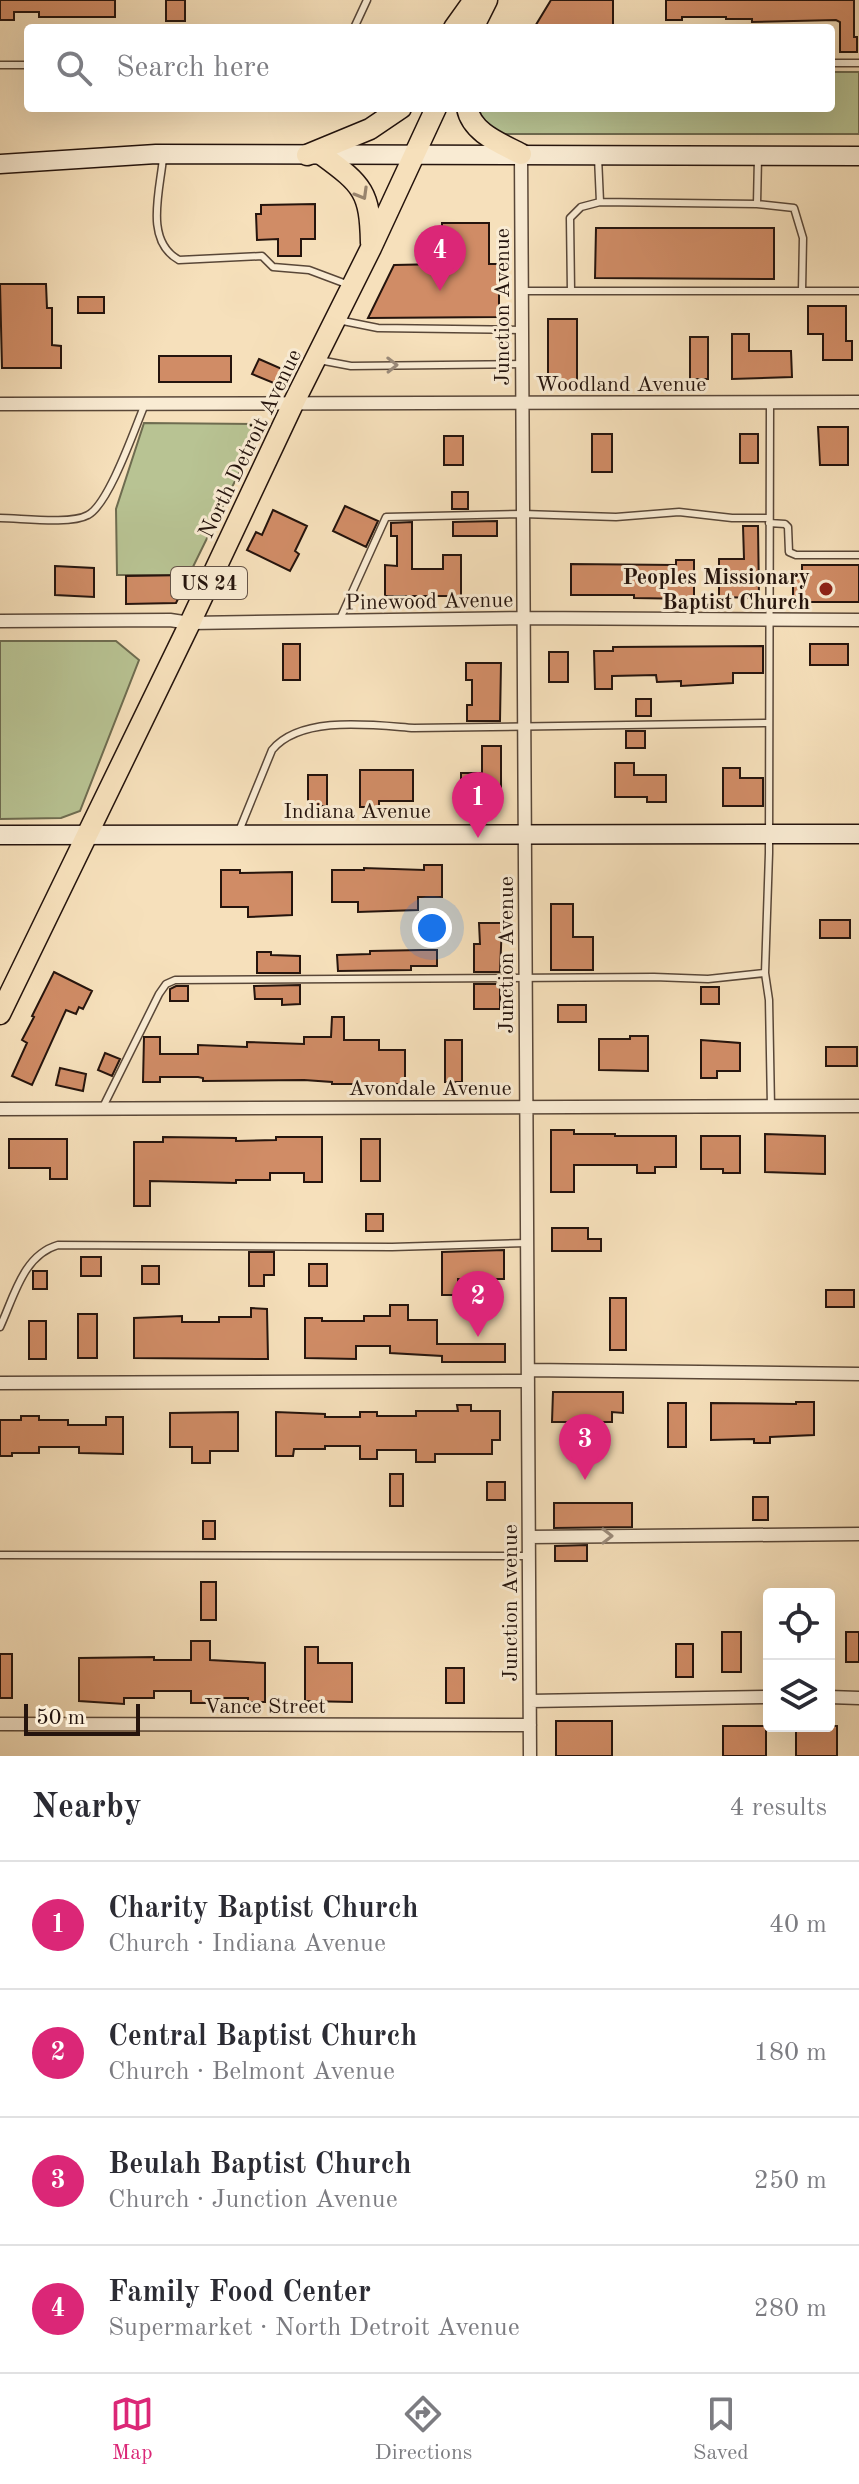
<!DOCTYPE html>
<html lang="en">
<head>
<meta charset="utf-8">
<style>
	:root { --surface:#fff; --page:#f7f7f7; --text:#2b2b33; --muted:#7c7c81; --line:#e1e1e2; --accent:#db2777 }
	body { margin:0; font-family:"Old Standard TT",serif; background:var(--page); color:var(--text) }
	.controls { position:absolute; right:24px; bottom:24px; display:grid; overflow:hidden; border-radius:8px; box-shadow:0 8px 32px #0002 }
	.controls button { width:72px; height:72px; display:grid; place-items:center; padding:0; border:0; border-bottom:2px solid var(--line); background:var(--surface); color:var(--text); font:40px sans-serif }
	.scale { position:absolute; left:24px; bottom:20px; width:116px; box-sizing:border-box; padding-left:8px; border:4px solid #25140d; border-top:0; font-size:22px; line-height:28px; white-space:nowrap; color:#25140d; -webkit-text-stroke:6px #f9ebd3; paint-order:stroke }
	.you { position:absolute; left:432px; top:928px; width:28px; height:28px; margin:-20px; border:6px solid #fff; border-radius:50%; background:#1a73e8; box-shadow:0 0 0 12px #1a73e833 }
	.badge { display:grid; place-items:center; width:52px; height:52px; border-radius:50%; background:var(--accent); color:#fff; font-size:26px; font-weight:700 }
	.pin { position:absolute; translate:-50% -66px; filter:drop-shadow(0 2px 4px #0008) }
	.pin::after { content:''; position:absolute; top:42px; width:28px; height:24px; background:inherit; clip-path:polygon(0 0,100% 0,50% 100%) }
	.list { margin:0; padding:0; list-style:none }
	h2 { display:flex; justify-content:space-between; align-items:center; height:104px; margin:0; padding:0 32px; font-size:34px }
	h2 small { font-size:26px; font-weight:400; color:var(--muted) }
	.list li { display:grid; grid-template-columns:52px 1fr auto; gap:24px; align-items:center; box-sizing:border-box; height:128px; padding:0 32px; border-top:2px solid var(--line) }
	.list b { display:block; font-size:30px; white-space:nowrap }
	.list p { margin:0; font-size:26px; white-space:nowrap; color:var(--muted) }
	.list em { font-size:26px; font-style:normal; color:var(--muted) }
	.icon { flex:none; width:44px; height:44px; fill:none; stroke:currentColor; stroke-width:2; stroke-linecap:round; stroke-linejoin:round }
	.map { position:relative; flex:none; width:859px; height:1756px; overflow:hidden }
	.search { position:absolute; background:var(--surface); box-shadow:0 8px 32px #0002; left:24px; right:24px; top:24px; height:88px; display:flex; align-items:center; gap:20px; box-sizing:border-box; padding:0 28px; border-radius:8px; color:var(--muted); font-size:30px }
	.sheet { height:616px; background:var(--surface) }
	nav { display:flex; justify-content:space-around; align-items:center; box-sizing:border-box; height:112px; border-top:2px solid var(--line); background:var(--surface); font-size:22px; color:var(--muted) }
	nav a { display:grid; justify-items:center; gap:4px }
	nav .on { color:var(--accent) }
	.map>svg:first-child { display:block }
</style>
</head>
<body>
<div class="map">
<svg width="859" height="1756" viewBox="0 0 859 1756">
	<rect width="100%" height="100%" fill="#f6e0bb"/>
	<filter id="stains"><feTurbulence type="fractalNoise" baseFrequency=".0025" numOctaves="4"/><feColorMatrix values="0 0 0 0 .2 0 0 0 0 .09 0 0 0 0 .02 0 0 0 .5 -.17"/></filter>
	<radialGradient id="worn" r=".72"><stop offset=".6" stop-color="#630" stop-opacity="0"/><stop offset="1" stop-color="#630" stop-opacity=".3"/></radialGradient>
	<path fill="#b8c393" stroke="#6e6c50" stroke-width="2" d="M831,72H859V134H503L485,123L478,108H831Z
		M144,423L263,424L189,575H117L116,509Z
		M0,641H116L139,660L80,811L61,818L0,819Z"/>
	<path fill="#d08c66" stroke="#25140d" stroke-width="2" d="M0,0H115V17H39V12H14V20H0Z
		M166,0H185V21H166Z
		M551,0H613V25L534,28Z
		M666,0H854V37H857V52H840V22L836,20L752,22V19H726V17H682V20H666Z
		M315,204V239H301V256H278V239L257,240L256,214H261V205Z
		M442,223H489V264H499V317L368,318L394,265L442,264Z
		M596,228H774V279L595,278Z
		M0,284H46L47,308H52V345L61,346V368H2Z
		M78,297H104V313H78Z
		M808,306H846V341H852V360H823V334H808Z
		M548,319H577V384H548Z
		M732,334H749V351H791L792,377L732,379Z
		M690,337H708V379H690Z
		M159,356H231V382H159Z
		M259,359L282,369L276,384L252,374Z
		M818,427H848V465H820Z
		M592,434H612V472H592Z
		M740,434H758V463H740Z
		M444,436H463V465H444Z
		M452,492H468V509H452Z
		M345,506L378,521L366,547L333,531Z
		M273,510L307,526L295,551L299,554L290,571L247,550L256,532L262,535Z
		M497,521V536H453V522Z
		M412,522V569H443V555H461V596H385V565L397,566V536H391V523Z
		M743,526H758L759,598L719,597V559H744Z
		M676,560H694V599L634,598V595H571V564L676,565Z
		M802,565H859V602H793V576H802Z
		M55,566L94,568V597L55,595Z
		M190,575L176,603L126,604V576Z
		M283,644H300V680H283Z
		M810,644H848V665H810Z
		M763,646V673H733V683L681,686V681L657,682L656,675L612,676V689H595L594,651H613V647Z
		M549,652H568V682H549Z
		M466,663H501L500,721H467V705H472V680H466Z
		M636,699H651V716H636Z
		M626,731H645V748H626Z
		M482,746H501V806L461,803V773H482Z
		M615,763H634V775H666V802H647V797H615Z
		M723,768H740V778H763V806H723Z
		M360,770H413V801H379V807H360Z
		M308,775H327V806H308Z
		M424,865H442V897H418V910L358,912V902H332V870H364V868L424,870Z
		M221,870H240V873L292,872V915L248,917V907H221Z
		M551,904H573V937H593V970H551Z
		M820,920H850V938H820Z
		M479,923H502L500,972H474V944H480Z
		M421,950H437V966H411V970L338,971L337,955L370,954V951Z
		M257,952H271V955L300,956V973H257Z
		M54,972L92,991L83,1009L79,1007L76,1014L66,1010L32,1085L12,1076L27,1043L22,1040L34,1017L32,1016Z
		M474,984H500V1009H474Z
		M300,985V1004L282,1005V999H255L254,986Z
		M176,986H188V1001H170V989Z
		M701,987H719V1004H701Z
		M558,1005H586V1022H558Z
		M332,1017H344V1040H379V1050H405V1084H332V1082L304,1080L203,1081V1078L198,1077H160V1082H143L144,1037H160V1054H198V1045L247,1047V1042L304,1044V1037H331Z
		M630,1036H648V1071L599,1070V1039H630Z
		M445,1040H462V1082H445Z
		M701,1040L740,1043V1071H717V1078H701Z
		M826,1047H857V1066H826Z
		M105,1053L120,1059L112,1076L98,1070Z
		M60,1068L86,1074L83,1091L56,1085Z
		M551,1130H574V1134H615V1136H676V1167H655V1173H637V1165H574V1192H551Z
		M765,1134L825,1136V1174L765,1172Z
		M701,1136H740V1173H723V1169H701Z
		M163,1137L236,1138V1141L276,1140V1137H322V1182H304V1173H270V1180H236V1183L150,1181V1206H134V1142H163Z
		M9,1139H67V1179H50V1168H9Z
		M361,1139H380V1181H361Z
		M366,1214H383V1231H366Z
		M552,1228H588V1239H601V1251H552Z
		M504,1250V1279H458V1295H442V1252Z
		M249,1252H274V1275H264V1286H249Z
		M81,1257H101V1276H81Z
		M309,1264H327V1286H309Z
		M142,1266H159V1284H142Z
		M33,1271H47V1289H33Z
		M826,1290H854V1307H826Z
		M610,1298H626V1350H610Z
		M390,1305H408V1320H437V1344H505V1362H442V1356L390,1353V1346H356V1359L305,1358V1318H322V1321H364V1316H390Z
		M251,1308L267,1309L268,1359L134,1358V1318L182,1316V1322H219V1317H251Z
		M78,1314H97V1358H78Z
		M29,1321H46V1359H29Z
		M553,1392H623V1413L612,1412V1422H552Z
		M796,1402H814V1435L770,1437V1443H754V1439L711,1440V1403L796,1404Z
		M668,1403H686V1447H668Z
		M457,1405H471V1411H500V1440H492V1454H435V1462H416V1450H377V1459H360V1446H325V1449H294L293,1456H276V1412L325,1414V1417H360V1412H377V1416H416V1411H458Z
		M238,1412V1451H210V1463H192V1447H170V1413Z
		M21,1416H39V1420H68V1425H106V1417H123V1454L79,1453V1447H39V1453H12V1456H0V1420H21Z
		M390,1474H403V1506H390Z
		M487,1482H505V1500H487Z
		M753,1497H768V1520H753Z
		M554,1503H632V1527L554,1528Z
		M203,1521H215V1539H203Z
		M587,1545V1561H555V1546Z
		M201,1582H216V1620H201Z
		M722,1632H741V1672H722Z
		M846,1632H859V1662H846Z
		M191,1641H210V1660L265,1663V1702H248V1698H210V1703H191V1691H154V1698H124V1704L79,1701V1658L154,1657V1660H191Z
		M676,1644H693V1677H676Z
		M305,1647H318V1663H352V1702L305,1701Z
		M0,1654H12V1698H0Z
		M446,1668H464V1703H446Z
		M556,1721H612V1756H556Z
		M723,1726H766V1756H723Z
		M796,1726H837V1756H796Z"/>
	<g fill="none" stroke-linecap="round" stroke-linejoin="round">
		<g stroke="#594738" stroke-width="9">
			<path id="lane" d="M354,28L367,0
				M831,63H859
				M0,65H28
				M598,157L600,202
				M163,158C160,191 144,241 179,260L262,256L273,267L309,270L349,285
				M757,204L794,208L803,238L802,291
				M523,291H859
				M571,291L570,218L581,207L600,202L757,204L758,157
				M338,320L378,328L521,330
				M319,360L351,366L522,364
				M770,403L769,853L765,973L769,1000L771,1107
				M0,518C21,518 70,525 88,515C109,504 135,428 145,404
				M769,523L785,524L788,527L789,552L796,555H859
				M340,619L386,517L523,514L616,517L679,512L732,518H769
				M239,831L272,750C301,715 372,725 414,728L769,723
				M103,1107L159,994L166,984L175,980L654,977L708,979L765,973
				M0,1327C14,1297 23,1255 58,1245L392,1247L527,1243
				M0,1555L528,1556"/>
		</g>
		<g stroke="#594738" stroke-width="15">
			<path id="street" d="M521,154L530,1756
				M0,404L859,402
				M0,621L170,620L190,623L523,618L859,620
				M0,1109L859,1106
				M528,1370L859,1374
				M0,1383L528,1381
				M529,1537L859,1534
				M829,1697L859,1698
				M530,1701L769,1697
				M0,1724L530,1725"/>
		</g>
		<g stroke="#25140d" stroke-width="21">
			<path id="secondary" d="M0,164L156,154L859,156
				M0,835L859,834"/>
		</g>
		<g stroke="#25140d" stroke-width="23">
			<path id="primary" d="M454,28L474,0
				M473,28L487,0
				M467,108C472,133 500,143 521,154
				M307,155L370,129L401,108
				M322,155C363,185 370,192 371,243
				M0,1014L190,623L293,404L371,248L436,108"/>
		</g>
		<use href="#lane" stroke="#f9ebd3" stroke-width="6"/>
		<use href="#street" stroke="#f9ebd3" stroke-width="12"/>
		<use href="#secondary" stroke="#f9ebd3" stroke-width="18"/>
		<use href="#primary" stroke="#f6e0bb" stroke-width="20"/>
	</g>
	<defs><path id="oneway-chevron" d="M-2-3.5L2.5 0L-2 3.5" fill="none" stroke-width="1.6" stroke-linecap="round" stroke-linejoin="round" transform="scale(2)"/></defs>
	<use stroke="#98846d" href="#oneway-chevron" transform="translate(362 194) rotate(60)"/>
	<g stroke="#9a8a7a">
		<use href="#oneway-chevron" transform="translate(392 365) rotate(-1)"/>
		<use href="#oneway-chevron" transform="translate(607 1536)"/>
	</g>
	<circle fill="#8f2418" stroke="#f9ebd3" stroke-width="3" cx="826" cy="589" r="8"/>
	<g text-anchor="middle" stroke-width="6" stroke-linejoin="round" paint-order="stroke">
		<rect fill="#f9ebd3" stroke="#655448" stroke-width="2" x="171" y="567" width="76" height="32" rx="6"/>
		<g font-size="20" font-weight="bold" fill="#25140d">
			<text x="209" y="590">US 24</text>
		</g>
		<g font-size="22" fill="#25140d" stroke="#f9ebd3">
			<text transform="translate(501 307) rotate(-90)" y="8">Junction Avenue</text>
			<text x="621" y="391">Woodland Avenue</text>
			<text transform="translate(249 443) rotate(-64)" y="8">North Detroit Avenue</text>
			<text transform="translate(429 600) rotate(-1)" y="8">Pinewood Avenue</text>
			<text x="357" y="818">Indiana Avenue</text>
			<text transform="translate(505 955) rotate(-90)" y="8">Junction Avenue</text>
			<text x="430" y="1095">Avondale Avenue</text>
			<text transform="translate(509 1603) rotate(-90)" y="8">Junction Avenue</text>
			<text x="265" y="1713">Vance Street</text>
		</g>
		<g font-size="22" font-weight="bold" fill="#25140d" stroke="#f9ebd3" text-anchor="end">
			<text x="810" y="584">Peoples Missionary<tspan x="810" dy="25">Baptist Church</tspan></text>
		</g>
	</g>
	<rect width="100%" height="100%" filter="url(#stains)"/>
	<rect width="100%" height="100%" fill="url(#worn)"/>
</svg>
<div class="controls">
<button><svg class="icon" aria-label="locate" viewBox="0 0 24 24"><circle cx="12" cy="12" r="6"/><path d="M12 2v4M12 18v4M2 12h4M18 12h4"/></svg></button>
<button><svg class="icon" aria-label="layers" viewBox="0 0 24 24"><path d="M12 4l9 5-9 5-9-5zM3 14l9 5 9-5"/></svg></button>
</div>
<div class="scale">50 m</div>
<div class="you"></div>
<div class="pin badge" style="left:478px;top:838px">1</div>
<div class="pin badge" style="left:478px;top:1337px">2</div>
<div class="pin badge" style="left:585px;top:1480px">3</div>
<div class="pin badge" style="left:440px;top:291px">4</div>
<div class="search"><svg class="icon" aria-label="search" viewBox="0 0 24 24"><circle cx="10" cy="10" r="6"/><path d="M15 15l6 6"/></svg>Search here</div>
</div>
<section class="sheet">
<h2>Nearby<small>4 results</small></h2>
<ul class="list">
<li><span class="badge">1</span><div><b>Charity Baptist Church</b><p>Church · Indiana Avenue</p></div><em>40 m</em></li>
<li><span class="badge">2</span><div><b>Central Baptist Church</b><p>Church · Belmont Avenue</p></div><em>180 m</em></li>
<li><span class="badge">3</span><div><b>Beulah Baptist Church</b><p>Church · Junction Avenue</p></div><em>250 m</em></li>
<li><span class="badge">4</span><div><b>Family Food Center</b><p>Supermarket · North Detroit Avenue</p></div><em>280 m</em></li>
</ul>
</section>
<nav>
<a class="on"><svg class="icon" aria-label="map" viewBox="0 0 24 24"><path d="M3 6l6-2 6 2 6-2v14l-6 2-6-2-6 2zM9 4v14M15 6v14"/></svg>Map</a>
<a><svg class="icon" aria-label="directions" viewBox="0 0 24 24"><path d="M12 3l9 9-9 9-9-9zM9 14v-3h6M13 9l2 2-2 2"/></svg>Directions</a>
<a><svg class="icon" aria-label="saved" viewBox="0 0 24 24"><path d="M7 4h10v16l-5-4-5 4z"/></svg>Saved</a>
</nav>
</body>
</html>
